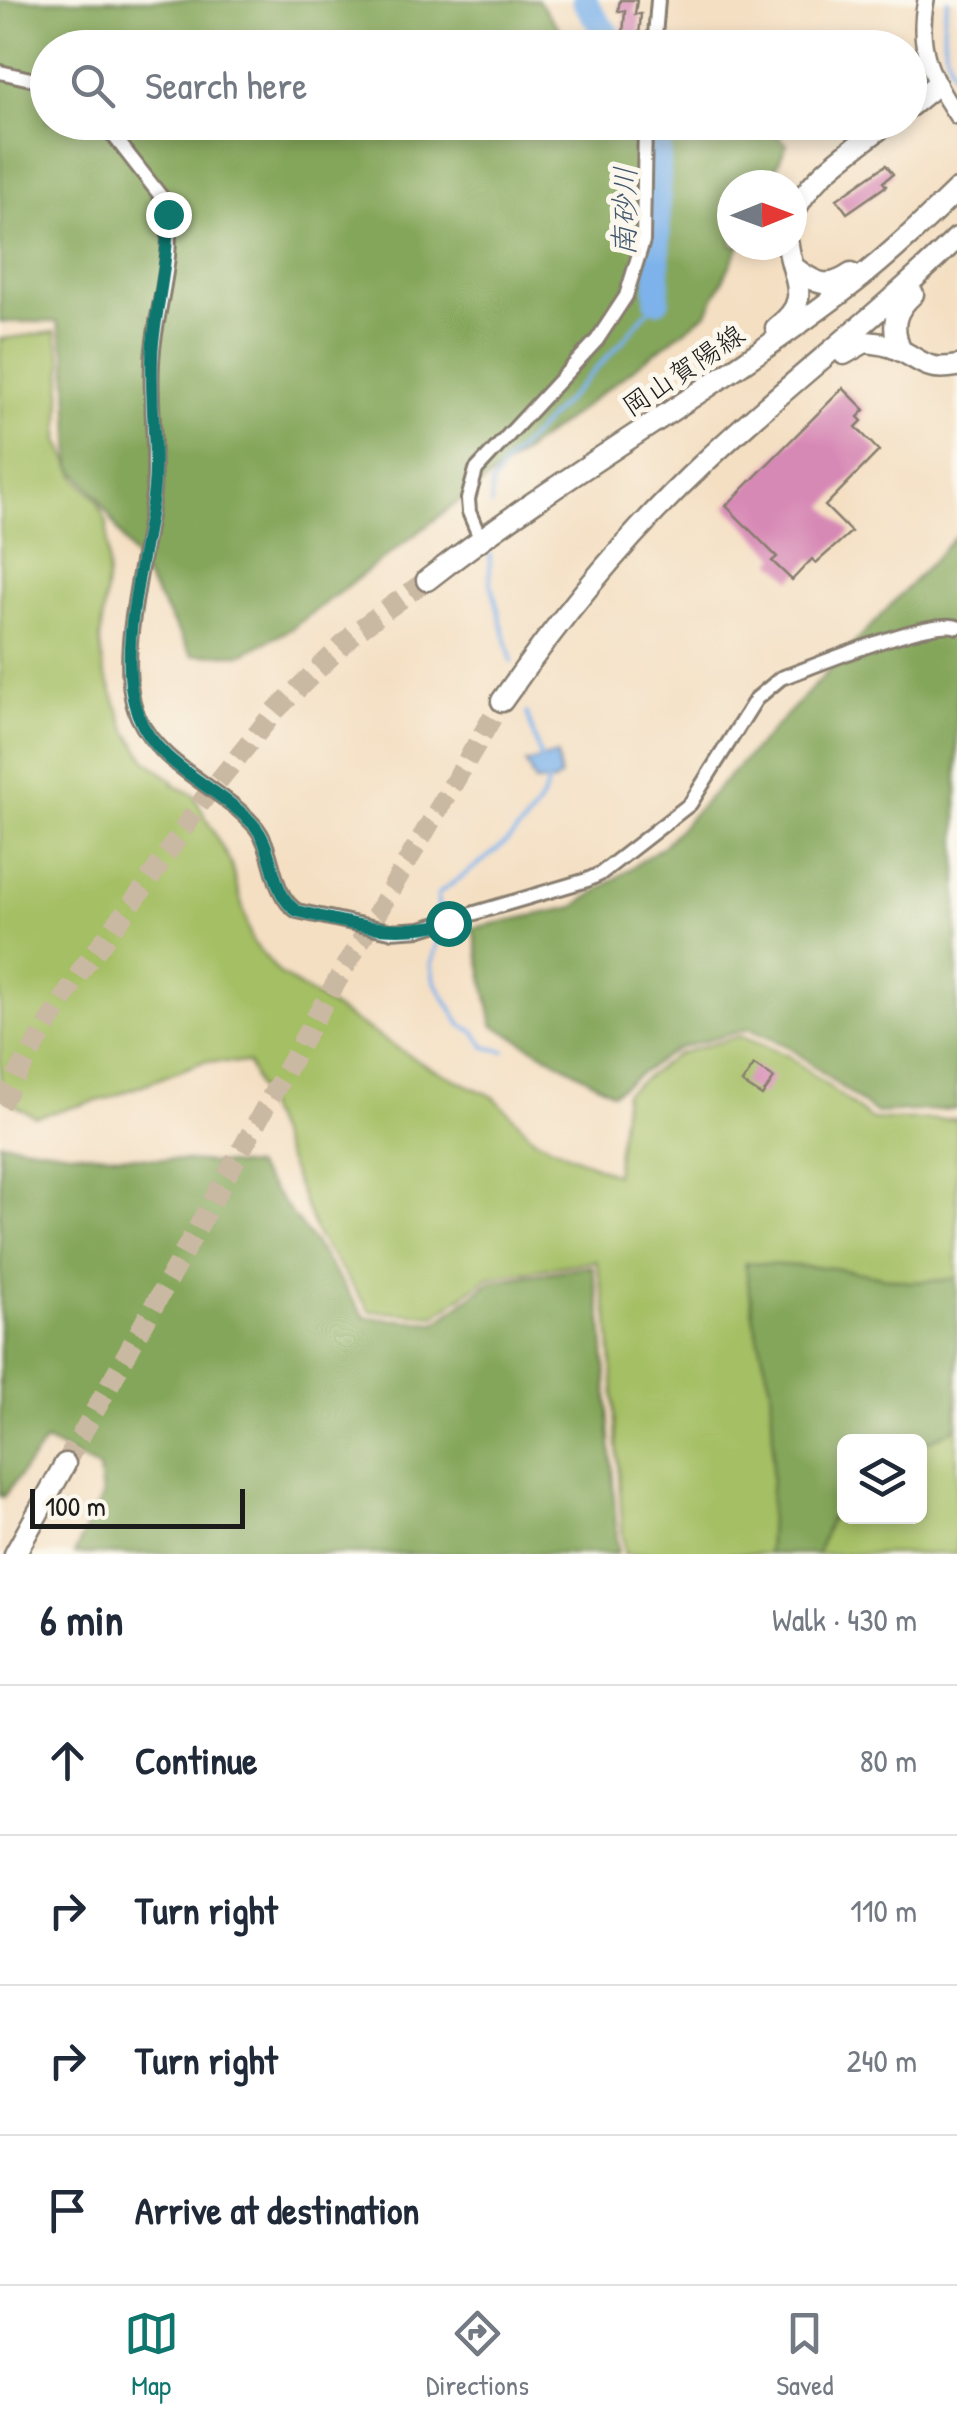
<!DOCTYPE html>
<html lang="en">
<head>
<meta charset="utf-8">
<style>
	:root { --surface:#fff; --page:#f6f6f7; --text:#1f2937; --muted:#747a83; --line:#e0e1e3; --accent:#0f766e }
	body { margin:0; font-family:"Patrick Hand","Klee One",sans-serif; background:var(--page); color:var(--text) }
	.controls { position:absolute; right:30px; bottom:30px; display:grid; overflow:hidden; border-radius:15px; box-shadow:0 5px 15px #0003 }
	.controls button { width:90px; height:90px; display:grid; place-items:center; padding:0; border:0; border-bottom:2px solid var(--line); background:var(--surface); color:var(--text); font:50px sans-serif }
	.compass { position:absolute; left:717px; top:170px; width:90px; height:90px; border-radius:50%; background:var(--surface); box-shadow:0 5px 15px #0003; rotate:89deg }
	.scale { position:absolute; left:30px; bottom:25px; width:215px; box-sizing:border-box; padding-left:10px; border:5px solid #1c1c1c; border-top:0; font-size:28px; line-height:35px; white-space:nowrap; color:#1c1c1c; -webkit-text-stroke:8px #fbf7ec; paint-order:stroke }
	.stop { position:absolute; width:30px; height:30px; margin:-22px; border:8px solid #0f766e; border-radius:50%; background:#fff }
	.stop.end { background:#0f766e; border-color:#fff; box-shadow:0 2px 10px #0008 }
	.list { margin:0; padding:0; list-style:none }
	h2 { display:flex; justify-content:space-between; align-items:center; height:130px; margin:0; padding:0 40px; font-size:42px }
	h2 small { font-size:32px; font-weight:400; color:var(--muted) }
	.list li { display:grid; grid-template-columns:65px 1fr auto; gap:30px; align-items:center; box-sizing:border-box; height:150px; padding:0 40px; border-top:2px solid var(--line) }
	.list b { display:block; font-size:38px; white-space:nowrap }
	.list em { font-size:32px; font-style:normal; color:var(--muted) }
	.icon { flex:none; width:55px; height:55px; fill:none; stroke:currentColor; stroke-width:2; stroke-linecap:round; stroke-linejoin:round }
	.map { position:relative; flex:none; width:957px; height:1554px; overflow:hidden }
	.search { position:absolute; background:var(--surface); box-shadow:0 5px 15px #0003; left:30px; right:30px; top:30px; height:110px; display:flex; align-items:center; gap:25px; box-sizing:border-box; padding:0 35px; border-radius:55px; color:var(--muted); font-size:38px }
	.sheet { height:730px; background:var(--surface) }
	nav { display:flex; justify-content:space-around; align-items:center; box-sizing:border-box; height:140px; border-top:2px solid var(--line); background:var(--surface); font-size:28px; color:var(--muted) }
	nav a { display:grid; justify-items:center; gap:5px }
	nav .on { color:var(--accent) }
	.map>svg:first-child { display:block }
</style>
</head>
<body>
<div class="map">
<svg width="957" height="1554" viewBox="0 0 957 1554">
	<rect width="100%" height="100%" fill="#fbf7ec"/>
	<filter id="ink" filterUnits="userSpaceOnUse"><feTurbulence type="fractalNoise" baseFrequency=".01" numOctaves="2"/><feDisplacementMap in="SourceGraphic" scale="20" xChannelSelector="R" yChannelSelector="G"/><feConvolveMatrix kernelMatrix="1 2 1 2 8 2 1 2 1" color-interpolation-filters="sRGB"/></filter>
	<filter id="wash" filterUnits="userSpaceOnUse"><feTurbulence type="fractalNoise" baseFrequency=".0048" numOctaves="4" result="noise"/><feDisplacementMap in="SourceGraphic" scale="40" xChannelSelector="R" yChannelSelector="G"/><feGaussianBlur stdDeviation="2.25" result="paint"/><feColorMatrix in="noise" values="0 0 0 0 0 0 0 0 0 0 0 0 0 0 0 0 0 1.4 0 .05"/><feComposite in="paint" operator="in"/></filter>
	<g filter="url(#wash)">
		<rect width="100%" height="100%" fill="#f4dfc3"/>
		<path fill="#a5bf65" stroke="#606e40" stroke-width="2.5" fill-rule="evenodd" d="M55,332L63,362L59,440L77,479L97,500L107,523L108,572L100,641L104,671L126,729L146,760L174,782L173,785L193,794L231,864L252,941L280,974L426,1066L494,1097L535,1139L615,1175L625,1093L677,1054L740,1036L789,1056L872,1120L957,1119V1554H624L609,1321L596,1261L489,1277L435,1316L370,1311L318,1237L248,1063L205,1061L109,1098L35,1117L0,1096V339ZM844,1442H920V1516H844Z"/>
		<path fill="#84a65a" stroke="#50613b" stroke-width="2.5" d="M0,0H538L573,47L48,48V122L762,123L787,144L768,185H732V245H740L707,313L291,629L243,654L192,655L98,497L71,467L67,358L57,322H0Z
			M957,535V1109L875,1113L789,1047L749,1029L676,1049L613,1093L493,1025L473,928L574,907L663,846Z
			M0,1142L70,1152L254,1166L313,1241L365,1317L436,1323L491,1281L592,1266L602,1318L618,1554H74L102,1497L99,1469L46,1441L3,1497L0,1496Z
			M745,1263L834,1268L910,1282L957,1279V1428L920,1445V1442H844V1504L830,1520L817,1554H768L773,1447L771,1387L754,1321Z"/>
		<path fill="#7db2eb" stroke="#4c6784" stroke-width="2.5" d="M557,754L560,777L553,782H535L526,763Z"/>
		<g fill="none" stroke-linecap="round" stroke-linejoin="round">
			<path stroke="#7db2eb" stroke-width="4" d="M948,0C940,29 943,50 955,77
				M491,505L492,484L503,466L619,345L657,300
				M490,554V580L512,662
				M527,713L542,762
				M438,918V894C474,867 539,827 548,781
				M439,935L431,964L434,980L461,1025L475,1032L485,1047L504,1051"/>
			<path stroke="#7db2eb" stroke-width="25" d="M584,0L599,24L620,48
				M657,300L659,122"/>
		</g>
		<g id="blocks">
			<path fill="#d789b5" d="M620,0H637L635,14H641L638,47L627,46L628,34H623L625,11H618Z
				M886,165L893,174L883,182L886,186L847,213L837,199Z
				M843,388L865,410L858,417L862,421L856,427L879,451L825,506L851,532L816,563L812,559L792,580L772,561L777,557L726,506Z
				M754,1065L774,1078L762,1096L742,1083Z"/>
		</g>
	</g>
	<g filter="url(#ink)">
		<use href="#blocks" fill-opacity="0" stroke="#887e70" stroke-width="2.5"/>
		<g fill="none" stroke-linecap="round" stroke-linejoin="round">
			<path stroke="#c9b8a2" stroke-width="20" stroke-dasharray="20 10" stroke-linecap="butt" d="M0,1104L82,969L143,889L203,800L276,710L357,631L427,580
				M65,1464L317,1015L502,701"/>
			<g stroke="#887e70" stroke-width="18">
				<path id="minor" d="M654,48L658,0
					M0,72L48,83
					M103,122L163,199C178,245 160,295 154,341C147,391 158,443 153,493C148,554 113,660 138,717C161,767 219,786 254,825C276,849 269,893 297,911L390,931L421,929L587,880L600,874L690,804L756,699L781,678C813,667 931,617 957,627
					M480,538L469,512L468,499L476,470L597,340L626,296L643,241L645,122"/>
			</g>
			<g stroke="#887e70" stroke-width="20">
				<path id="tertiary" d="M926,0C916,47 931,78 957,116"/>
			</g>
			<g stroke="#887e70" stroke-width="25">
				<path id="primary" d="M910,106L936,85
					M792,217C809,175 854,150 888,122
					M796,269C817,285 829,289 851,274
					M776,328C814,300 793,281 788,245
					M900,349C891,326 894,311 913,294
					M844,354L865,342C876,343 887,344 897,349C922,360 925,372 957,366
					M427,580C564,473 717,389 855,282C891,254 924,222 957,190
					M502,701C562,615 628,534 705,462C787,384 877,317 957,238
					M15,1554L65,1464"/>
			</g>
			<use href="#minor" stroke="#fff" stroke-width="12"/>
			<use href="#tertiary" stroke="#fff" stroke-width="15"/>
			<use href="#primary" stroke="#fff" stroke-width="20"/>
		</g>
	</g>
	<g fill="none" stroke-linecap="round" stroke-linejoin="round" filter="url(#ink)">
		<path stroke="#0f766e" stroke-width="12" d="M168,214C168,259 158,299 153,343C148,394 159,446 153,496C145,558 115,657 138,715C157,766 219,787 253,824C276,849 269,893 297,911C351,924 392,937 448,923"/>
	</g>
	<g text-anchor="middle" stroke-width="10" stroke-linejoin="round" paint-order="stroke">
		<g font-size="28" fill="#1c1c1c" stroke="#fbf7ec">
			<text transform="translate(683 370) rotate(-34)" y="10">岡山賀陽線</text>
		</g>
		<g font-size="30" font-style="italic" fill="#43586f" stroke="#fbf7ec">
			<text transform="translate(625 211) rotate(-89)" y="10">南砂川</text>
		</g>
	</g>
</svg>
<div class="controls">
<button><svg class="icon" aria-label="layers" viewBox="0 0 24 24"><path d="M12 4l9 5-9 5-9-5zM3 14l9 5 9-5"/></svg></button>
</div>
<svg class="compass" viewBox="-18 -18 36 36"><path d="M0-13l5 13h-10z" fill="#e53935"/><path d="M0 13l5-13h-10z" fill="#747a83"/></svg>
<div class="scale">100 m</div>
<div class="stop" style="left:448px;top:923px"></div>
<div class="stop end" style="left:168px;top:214px"></div>
<div class="search"><svg class="icon" aria-label="search" viewBox="0 0 24 24"><circle cx="10" cy="10" r="6"/><path d="M15 15l6 6"/></svg>Search here</div>
</div>
<section class="sheet">
<h2>6 min<small>Walk · 430 m</small></h2>
<ul class="list">
<li><svg class="icon" aria-label="ahead" viewBox="0 0 24 24"><path d="M12 20V5M6 11l6-6 6 6"/></svg><div><b>Continue</b></div><em>80 m</em></li>
<li><svg class="icon" aria-label="right" viewBox="0 0 24 24"><path d="M7 20v-9h11M14 6l5 5-5 5"/></svg><div><b>Turn right</b></div><em>110 m</em></li>
<li><svg class="icon" aria-label="right" viewBox="0 0 24 24"><path d="M7 20v-9h11M14 6l5 5-5 5"/></svg><div><b>Turn right</b></div><em>240 m</em></li>
<li><svg class="icon" aria-label="arrive" viewBox="0 0 24 24"><path d="M6 21V4h12l-3 4 3 4H6"/></svg><div><b>Arrive at destination</b></div></li>
</ul>
</section>
<nav>
<a class="on"><svg class="icon" aria-label="map" viewBox="0 0 24 24"><path d="M3 6l6-2 6 2 6-2v14l-6 2-6-2-6 2zM9 4v14M15 6v14"/></svg>Map</a>
<a><svg class="icon" aria-label="directions" viewBox="0 0 24 24"><path d="M12 3l9 9-9 9-9-9zM9 14v-3h6M13 9l2 2-2 2"/></svg>Directions</a>
<a><svg class="icon" aria-label="saved" viewBox="0 0 24 24"><path d="M7 4h10v16l-5-4-5 4z"/></svg>Saved</a>
</nav>
</body>
</html>
